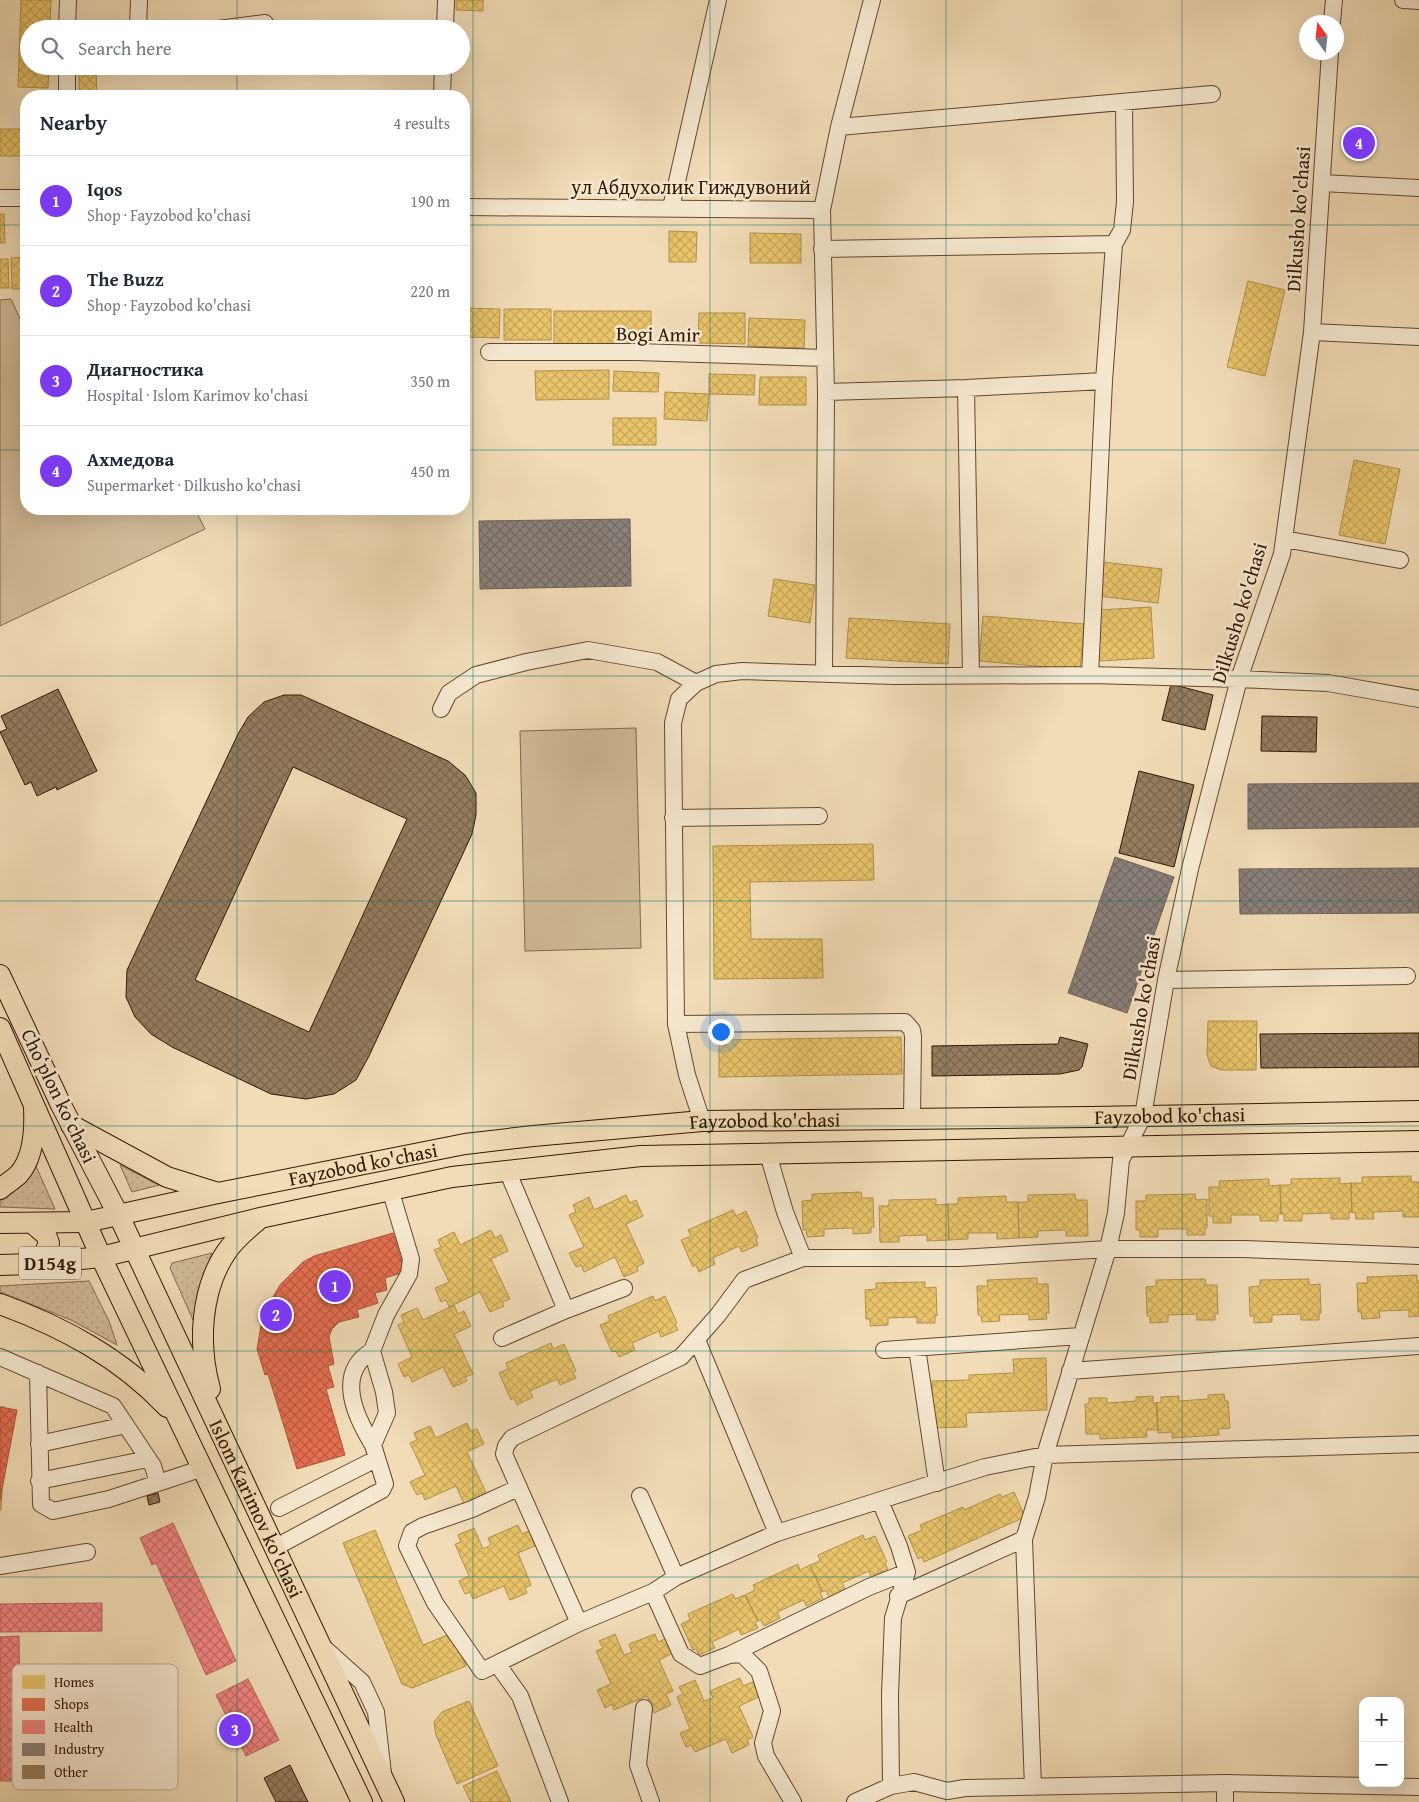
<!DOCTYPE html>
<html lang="en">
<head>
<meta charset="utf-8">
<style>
	:root { --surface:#fff; --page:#f6f6f7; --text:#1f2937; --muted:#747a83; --line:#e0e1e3; --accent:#7c3aed }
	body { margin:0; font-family:"Gentium Book Plus",serif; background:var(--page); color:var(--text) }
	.controls { position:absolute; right:15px; bottom:15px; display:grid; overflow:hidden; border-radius:10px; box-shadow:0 5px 20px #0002 }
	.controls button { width:45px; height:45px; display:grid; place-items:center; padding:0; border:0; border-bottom:1px solid var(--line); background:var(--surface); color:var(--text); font:25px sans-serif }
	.compass { position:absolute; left:1299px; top:15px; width:45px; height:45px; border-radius:50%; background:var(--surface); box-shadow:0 5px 20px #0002; rotate:345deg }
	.you { position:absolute; left:720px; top:1031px; width:18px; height:18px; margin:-12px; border:4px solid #fff; border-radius:50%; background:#1a73e8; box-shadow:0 0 0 8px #1a73e833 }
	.badge { display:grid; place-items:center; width:32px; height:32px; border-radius:50%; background:var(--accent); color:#fff; font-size:16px; font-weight:700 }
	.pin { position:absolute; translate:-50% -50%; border:2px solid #fff; box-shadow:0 1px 5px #0006 }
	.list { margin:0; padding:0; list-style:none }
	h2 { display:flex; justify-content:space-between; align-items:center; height:65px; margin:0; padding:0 20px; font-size:21px }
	h2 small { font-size:16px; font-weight:400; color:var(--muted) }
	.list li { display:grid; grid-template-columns:32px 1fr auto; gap:15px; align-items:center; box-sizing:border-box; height:90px; padding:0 20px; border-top:1px solid var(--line) }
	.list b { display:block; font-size:19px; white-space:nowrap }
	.list p { margin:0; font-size:16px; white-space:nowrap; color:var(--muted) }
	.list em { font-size:16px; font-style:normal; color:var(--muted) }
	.icon { flex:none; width:28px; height:28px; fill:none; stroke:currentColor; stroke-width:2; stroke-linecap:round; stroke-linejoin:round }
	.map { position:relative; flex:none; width:1419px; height:1802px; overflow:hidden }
	.search { position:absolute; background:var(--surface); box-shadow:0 5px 20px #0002; left:20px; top:20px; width:450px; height:55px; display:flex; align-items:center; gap:12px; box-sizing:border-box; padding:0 18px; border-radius:28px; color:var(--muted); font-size:19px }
	.panel { position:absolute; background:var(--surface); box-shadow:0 5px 20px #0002; left:20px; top:90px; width:450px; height:425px; border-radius:20px }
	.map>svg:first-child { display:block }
</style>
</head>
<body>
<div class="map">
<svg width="1419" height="1802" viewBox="0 0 1419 1802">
	<defs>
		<pattern id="grass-dots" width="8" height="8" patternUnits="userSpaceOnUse" patternTransform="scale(1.25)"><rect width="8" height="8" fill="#d1bb98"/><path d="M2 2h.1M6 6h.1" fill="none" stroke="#b4a081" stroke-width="1.8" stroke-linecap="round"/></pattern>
		<pattern id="homes-cross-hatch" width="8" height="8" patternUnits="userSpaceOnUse" patternTransform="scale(1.25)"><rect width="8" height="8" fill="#e9c46a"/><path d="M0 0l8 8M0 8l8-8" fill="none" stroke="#c8a85a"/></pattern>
		<pattern id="shops-cross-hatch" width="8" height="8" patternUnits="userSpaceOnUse" patternTransform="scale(1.25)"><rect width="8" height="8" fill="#e76f51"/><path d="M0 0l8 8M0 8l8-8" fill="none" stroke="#bc5a41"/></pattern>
		<pattern id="health-cross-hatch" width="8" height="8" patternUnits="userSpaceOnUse" patternTransform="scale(1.25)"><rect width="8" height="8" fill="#f28482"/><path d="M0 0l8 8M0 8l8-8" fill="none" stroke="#c56b68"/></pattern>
		<pattern id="industry-cross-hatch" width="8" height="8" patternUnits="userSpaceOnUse" patternTransform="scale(1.25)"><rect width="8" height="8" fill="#8a817c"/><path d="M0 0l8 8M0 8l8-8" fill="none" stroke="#716963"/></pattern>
		<pattern id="building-cross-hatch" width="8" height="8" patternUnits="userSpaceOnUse" patternTransform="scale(1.25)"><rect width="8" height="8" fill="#957d5f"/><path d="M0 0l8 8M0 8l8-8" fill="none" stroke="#7a654c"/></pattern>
	</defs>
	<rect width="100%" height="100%" fill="#f1dcb7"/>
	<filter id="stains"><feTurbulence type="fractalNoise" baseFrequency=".004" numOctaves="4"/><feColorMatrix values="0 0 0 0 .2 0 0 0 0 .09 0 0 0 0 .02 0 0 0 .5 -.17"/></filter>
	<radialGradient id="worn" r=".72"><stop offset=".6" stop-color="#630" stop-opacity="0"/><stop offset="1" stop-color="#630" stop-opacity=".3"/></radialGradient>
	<path fill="url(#grass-dots)" stroke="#82694c" d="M35,1164L55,1209L0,1207V1201C17,1192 25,1180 35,1164Z
		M120,1165L159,1185L132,1192Z
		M212,1253L203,1277L193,1320L170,1268L172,1263Z
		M89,1281L109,1321L117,1345L71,1320L0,1292V1286Z"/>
	<path fill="#d1bb98" stroke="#82694c" d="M11,299L26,332V509H195L205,529L0,626V300Z
		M636,728L641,948L525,951L520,731Z"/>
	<path fill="url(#homes-cross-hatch)" stroke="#b2904a" d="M21,0H51L50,29H29V66H49L48,88L18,87Z
		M456,0H483V11L456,10Z
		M79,66H135V71H96L97,96H79Z
		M0,129H26V156H0Z
		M0,214H4L5,243H0Z
		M669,231L697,232L696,262H669Z
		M750,233L801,234V263H750Z
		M26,257V289H12L11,258Z
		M0,259H8L9,288H0Z
		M1248,281L1285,290L1265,376L1227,367Z
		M464,308L500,309L499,338L464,337Z
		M504,309H551V340H504Z
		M554,311H651V345H554Z
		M699,313H745V344L698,343Z
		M749,318L805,320L804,348L748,346Z
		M609,370V399L536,400L535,371Z
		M614,371L659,373L658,392L613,391Z
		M709,374L755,375L754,395L709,394Z
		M760,377H806V405H759Z
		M665,392L709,394L707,421L664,419Z
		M613,418H656V445H613Z
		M1354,460L1400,469L1385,544L1339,535Z
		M1103,562L1162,569L1158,603L1098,596Z
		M774,579L815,585L810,623L768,616Z
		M1151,607L1154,658L1100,661L1097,610Z
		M983,616L1084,624L1080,670L979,661Z
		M849,618L950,624L948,664L846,658Z
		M873,844L874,880L750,882L751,939H822L823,978L714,979L713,846Z
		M1208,1021H1257L1256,1070H1221L1211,1066L1207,1055Z
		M901,1037L902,1074L719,1077V1040Z
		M1411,1176V1182H1419V1217H1403V1211L1373,1212L1374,1219H1356L1355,1212L1352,1213L1351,1183H1362V1177Z
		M1340,1178V1184L1351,1183L1352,1212H1349V1219H1331V1213L1302,1214V1221H1284V1214H1281L1280,1185H1291V1179Z
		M1269,1179V1186L1280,1185L1281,1214H1278V1221H1260V1215H1231V1223H1213V1216H1209V1187H1220L1219,1181Z
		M861,1192L862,1198H873L874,1227H871V1233L853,1234V1228L824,1229V1236L807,1237L806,1229L803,1230L802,1201L812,1200V1194Z
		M1075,1194L1076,1200H1087L1088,1236H1066V1230L1038,1231V1237L1019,1238L1018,1202H1028V1195Z
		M1195,1194L1196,1200L1207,1199V1228H1205V1235H1187V1229H1158V1237H1140V1230H1136V1201H1146V1195Z
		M626,1195L630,1203L636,1200L643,1216L626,1224L644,1263L637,1267L638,1271L624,1277L615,1257L584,1272L581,1265L576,1267L569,1253L584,1247L569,1215L576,1212L573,1205L589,1197L594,1210Z
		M1006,1196V1202H1018L1019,1238L997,1239V1233H968V1239L949,1240L948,1204H958V1198Z
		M936,1199V1205L948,1204L949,1240L927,1241V1235L899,1236V1242H880L879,1206H889V1200Z
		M733,1210L736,1216L746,1211L758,1238L756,1239L758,1245L742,1252L739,1246L713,1258L715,1264L699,1272L696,1265L693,1267L681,1240L691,1236L688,1230Z
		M491,1230L495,1238L501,1235L508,1251L491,1259L510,1299L502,1302L504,1306L490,1312L480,1292L449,1307L446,1300L441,1302L435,1288L449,1282L434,1250L441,1247L438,1240L454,1232L460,1245Z
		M1417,1275V1281H1419V1316L1409,1317V1310L1379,1311L1380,1318L1362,1319L1361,1312H1358L1357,1283H1368L1367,1277Z
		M1037,1278V1284H1048L1049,1313H1046L1047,1319L1029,1320V1314L999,1315L1000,1321L982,1322L981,1315H978L977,1286H988L987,1280Z
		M1205,1279L1206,1285H1217L1218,1314L1215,1313V1320H1197V1314L1168,1315V1322L1150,1323V1316H1147L1146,1287L1156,1286V1280Z
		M1309,1279V1285L1320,1284L1321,1313H1319V1320H1301V1314L1272,1315V1322L1254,1323V1316H1250L1249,1287L1260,1286V1280Z
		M925,1282V1288L936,1287L937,1316H935V1323H917V1317L888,1318V1325L870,1326V1319H866L865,1290L876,1289V1283Z
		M653,1296L655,1301L665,1296L677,1323L675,1324L678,1330L661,1337L659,1331L632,1343L635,1350L619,1357L616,1351L612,1352L600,1325L610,1321L608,1316Z
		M454,1305L458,1314L464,1311L471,1326L454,1334L473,1374L465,1377L467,1381L453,1387L443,1367L412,1382L409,1375L404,1377L398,1364L412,1357L398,1325L404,1322L401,1315L417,1308L423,1320Z
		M551,1343L553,1349L564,1344L576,1371L573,1372L576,1378L560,1385L557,1379L530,1391L533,1397L517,1405L514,1398L511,1400L499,1373L508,1369L506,1363Z
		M1046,1358L1047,1410L966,1413L967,1427L933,1428L932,1381L969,1380V1375L1014,1373L1013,1359Z
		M1224,1394L1225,1401H1228L1230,1428L1218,1429L1219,1435L1172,1438V1432L1158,1433L1156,1403L1161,1402V1397L1179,1396V1401L1208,1399V1395Z
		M1153,1396V1403H1157L1158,1430H1146L1147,1437L1100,1439V1434H1086L1085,1404H1089V1398H1107V1403L1136,1401V1397Z
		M0,1407H5V1469H0Z
		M467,1423L471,1431L477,1429L484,1444L467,1452L486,1492L478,1495L480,1499L465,1506L456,1486L425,1500L422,1493L417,1495L410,1482L425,1475L410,1443L417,1440L414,1433L430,1426L436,1438Z
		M0,1471H3L1,1510H0Z
		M1014,1492L1025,1517L924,1562L922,1557L918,1559L908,1536L922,1530L920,1525L963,1507L964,1510L1000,1494L1002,1497Z
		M518,1525L522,1534L531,1530L537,1545L518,1553L531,1585L525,1588L527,1593L510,1600L504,1586L473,1599L470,1592L465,1594L459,1581L469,1576L455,1544L461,1542L458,1535L474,1528L483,1549L491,1545L488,1538Z
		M375,1530L423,1645L452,1633L466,1666L412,1688L402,1684L343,1543Z
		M863,1535L865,1540L875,1536L887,1562L885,1564L888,1569L871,1577L869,1571L842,1583L845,1589L829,1597L826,1590L823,1592L810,1565L820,1561L818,1555Z
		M798,1564L800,1570L810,1565L822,1592L820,1593L823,1598L806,1606L804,1600L777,1612L780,1618L764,1626L761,1620L758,1621L745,1595L755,1590L753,1585Z
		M733,1594L735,1599L745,1595L758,1621L755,1622L758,1628L741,1635L739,1629L712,1642L715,1648L699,1655L696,1649L693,1650L681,1624L690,1620L688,1614Z
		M615,1634L624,1655L632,1652L629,1644L655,1634L658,1642L667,1638L673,1653L659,1660L673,1691L666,1694L671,1705L654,1713L647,1696L614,1710L612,1704L605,1708L597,1690L611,1684L596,1651L603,1648L599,1641Z
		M740,1678L743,1686L753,1682L759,1697L739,1706L753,1737L747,1740L749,1745L732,1753L726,1739L695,1752L691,1745L686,1747L680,1733L690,1729L677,1697L683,1694L679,1687L695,1680L704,1701L713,1698L710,1691Z
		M469,1701L498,1766L457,1784L436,1735L434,1722L442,1712Z
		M497,1771L511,1802H471L463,1786Z"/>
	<path fill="url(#shops-cross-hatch)" stroke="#b15539" d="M393,1233L405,1272L385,1278L387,1290L375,1293L378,1303L357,1310L359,1317L339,1322L332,1329L329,1337L334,1364L328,1366L334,1387L326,1389L345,1455L297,1469L268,1374L265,1375L257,1349L263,1314L280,1285L303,1262L314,1256Z
		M0,1407L17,1410L0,1500Z"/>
	<path fill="url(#health-cross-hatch)" stroke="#b8635b" d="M173,1523L236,1661L206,1675L156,1563L152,1565L140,1538Z
		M102,1603V1631L0,1632V1604Z
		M19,1636L21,1781H0V1637Z
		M248,1679L279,1740L246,1756L216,1695Z"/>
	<path fill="url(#industry-cross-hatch)" stroke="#706157" d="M630,519L631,586L480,589L479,521Z
		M1419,783V827L1248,829V784Z
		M1115,857L1174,877L1127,1013L1068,993Z
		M1419,868V913L1240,914L1239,869Z"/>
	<path fill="url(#building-cross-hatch)" stroke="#321700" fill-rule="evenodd" d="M1171,684L1213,695L1205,730L1162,720Z
		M58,689L97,771L57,790L56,787L37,796L31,782L25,785L0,732L7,729L1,716Z
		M284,695H301L448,761L465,775L476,793V815L472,834L369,1056L356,1080L334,1094L306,1099L271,1094L172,1047L151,1034L135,1017L126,997L127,970L238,734L248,717L264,702ZM293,767L407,819L309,1032L195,980Z
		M1262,716L1317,717L1316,752L1261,751Z
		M1139,771L1194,785L1174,867L1119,853Z
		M1419,1033V1067L1261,1068L1260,1034Z
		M1060,1037L1088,1044L1082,1067L1079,1070L1060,1074L932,1076V1046L1058,1044Z
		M158,1493L160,1502L149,1505L147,1496Z
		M290,1765L308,1802H276L264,1778Z"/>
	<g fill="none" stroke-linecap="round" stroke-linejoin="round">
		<g stroke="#62482e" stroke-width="18">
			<path id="minor" d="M1403,0L1419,1
				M1332,22L1334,0
				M67,29L68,0
				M138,29L139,0
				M218,29L265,23
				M445,29L446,0
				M67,66V96
				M442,96L443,66
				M839,127L1212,94
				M1322,183L1419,188
				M0,198H26
				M464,207L822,210L839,127L872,0
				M671,208L718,0
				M822,210L826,392L824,673
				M822,249L1114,244
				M1312,332L1419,337
				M489,352H636L825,358
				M966,388L971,676
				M826,392L966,388L1104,381
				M1284,539L1400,560
				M1090,675L1104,381L1114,244L1122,230L1125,202L1124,102
				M441,709L449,693L476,675L526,662L588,650L657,662L696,683
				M673,818L819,816
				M1166,980L1407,976
				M676,1024L905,1022L912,1030L913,1037L912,1119
				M702,1121L687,1075L676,1024L673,723L679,699L696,683L716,674L742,671L894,676L1090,675L1239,679L1328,683L1419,699
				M768,1154L785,1212L803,1258
				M1419,1256L1244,1249H1108L959,1258H803L744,1280L718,1315L681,1357L512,1438L506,1446L504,1454L579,1623L653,1592L676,1577L777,1533L985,1467L1045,1455L1419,1444
				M566,1310L624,1288
				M502,1338L566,1310L507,1170
				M697,1340L777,1533
				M917,1348L937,1483
				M884,1350L1080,1336
				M372,1351C335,1373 355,1416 373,1445
				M0,1357L113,1406L153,1466L158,1483L203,1468
				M1070,1371L1419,1346
				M38,1373L41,1504L53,1511L109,1499L158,1483
				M39,1444L126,1425
				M39,1481L148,1459
				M518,1488L472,1509L423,1526L412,1532L407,1546L435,1603L482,1671L579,1623
				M640,1496L676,1577
				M880,1501L899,1546L907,1572L893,1618L890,1695L891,1786
				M279,1508L376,1459
				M274,1548L382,1490L385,1484L373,1445L387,1413L384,1392L372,1351L386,1315L409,1274L411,1259L390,1189
				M0,1566L87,1552
				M653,1592L681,1654L700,1666L729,1655L742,1654L759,1671L772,1711L763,1743L766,1756L793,1802
				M898,1596L1024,1539
				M323,1647L362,1682L376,1712L383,1774
				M729,1655L869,1587L907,1572
				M498,1665L520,1696L560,1802
				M644,1708L638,1765L651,1802
				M1225,1783V1802
				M1033,1787L1024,1539L1037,1497L1045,1455L1108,1249L1116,1213L1121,1160L1143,1116L1166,980L1190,869L1239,679L1282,554L1312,332L1330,52
				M855,1802L891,1786L914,1782L947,1791L965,1788L1225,1783L1419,1787"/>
		</g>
		<g stroke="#321700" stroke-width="22">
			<g id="major">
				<path id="s1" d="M0,975L61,1105L119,1216L394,1802"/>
				<path d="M0,1028L101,1257L362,1802"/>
				<path d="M71,1125L167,1177L218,1193"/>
				<path d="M0,1189C6,1184 14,1179 19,1174C34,1157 35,1129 34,1108"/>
				<path id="s2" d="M0,1223L86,1222L218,1193L465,1144L533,1136L702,1121L1092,1117L1419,1111"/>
				<path d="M31,1264L44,1254L49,1243L46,1235L32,1223"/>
				<path d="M0,1265L31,1264L101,1257L260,1218L452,1177L641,1156L1419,1141"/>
				<path d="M0,1304C63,1327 121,1358 167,1407"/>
				<path d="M210,1389C198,1345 200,1290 227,1251C235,1239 246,1230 257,1221"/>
			</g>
		</g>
		<use href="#minor" stroke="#f6e8d0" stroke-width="16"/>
		<use href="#major" stroke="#f1dcb7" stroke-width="20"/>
	</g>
	<path fill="none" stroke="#0f766e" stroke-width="1" stroke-opacity="0.55" d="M237,0V29M473,0V1802M710,0V1802M946,0V1802M1182,0V1802M237,66V96M0,225H26M464,225H1419M0,450H26M464,450H1419M237,509V1802M0,676H1419M0,901H1419M0,1126H1419M0,1351H1419M0,1577H1419"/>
	<g text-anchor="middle" stroke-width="5" stroke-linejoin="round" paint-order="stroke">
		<rect fill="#f6e8d0" stroke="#6d563e" stroke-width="1" x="19" y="1246.5" width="62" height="33" rx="4"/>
		<g font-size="19" font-weight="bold" fill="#321700">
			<text x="50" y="1270">D154g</text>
		</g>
		<g font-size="20" fill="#321700" stroke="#f6e8d0">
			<text x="691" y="194">ул Абдухолик Гиждувоний</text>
			<text transform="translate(1298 219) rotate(-86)" y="7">Dilkusho ko'chasi</text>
			<text transform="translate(658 334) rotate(1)" y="7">Bogi Amir</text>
			<text transform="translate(1239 613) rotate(-73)" y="7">Dilkusho ko'chasi</text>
			<text transform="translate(1141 1008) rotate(-80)" y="7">Dilkusho ko'chasi</text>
			<text transform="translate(59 1096) rotate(64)" y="7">Choʻplon koʻchasi</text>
			<text dy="7" stroke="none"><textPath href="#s2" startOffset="1179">Fayzobod ko'chasi</textPath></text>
			<text dy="7" stroke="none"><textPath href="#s2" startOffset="774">Fayzobod ko'chasi</textPath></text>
			<text dy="7" stroke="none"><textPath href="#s2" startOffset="369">Fayzobod ko'chasi</textPath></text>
			<text dy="7" stroke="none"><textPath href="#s1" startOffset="592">Islom Karimov ko'chasi</textPath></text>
		</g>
	</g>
	<rect x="12" y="1664" width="166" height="126" rx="8" fill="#f6e8d0" stroke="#bba992" stroke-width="1"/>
	<rect x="22" y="1675" width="23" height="14" fill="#e9c46a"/>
	<rect x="22" y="1698" width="23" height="13" fill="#e76f51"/>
	<rect x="22" y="1720" width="23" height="14" fill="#f28482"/>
	<rect x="22" y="1743" width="23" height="13" fill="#8a817c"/>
	<rect x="22" y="1765" width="23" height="14" fill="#957d5f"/>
	<g font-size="14" fill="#321700">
		<text x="54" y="1687">Homes</text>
		<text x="54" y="1709">Shops</text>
		<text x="54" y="1732">Health</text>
		<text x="54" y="1754">Industry</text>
		<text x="54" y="1777">Other</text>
	</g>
	<rect width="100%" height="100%" filter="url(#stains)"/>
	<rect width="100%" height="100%" fill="url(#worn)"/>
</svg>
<div class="controls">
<button>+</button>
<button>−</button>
</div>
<svg class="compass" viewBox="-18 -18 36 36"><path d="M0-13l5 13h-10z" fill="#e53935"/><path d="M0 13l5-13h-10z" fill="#747a83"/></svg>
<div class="you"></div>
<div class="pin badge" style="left:335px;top:1286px">1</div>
<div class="pin badge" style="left:276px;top:1315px">2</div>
<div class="pin badge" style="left:235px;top:1730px">3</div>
<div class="pin badge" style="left:1359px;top:143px">4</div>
<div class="search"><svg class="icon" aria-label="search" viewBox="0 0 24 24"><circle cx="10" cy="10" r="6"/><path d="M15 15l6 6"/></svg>Search here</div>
<section class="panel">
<h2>Nearby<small>4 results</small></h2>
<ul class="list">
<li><span class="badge">1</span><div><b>Iqos</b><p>Shop · Fayzobod ko'chasi</p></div><em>190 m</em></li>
<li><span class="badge">2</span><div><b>The Buzz</b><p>Shop · Fayzobod ko'chasi</p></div><em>220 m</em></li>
<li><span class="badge">3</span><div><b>Диагностика</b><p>Hospital · Islom Karimov ko'chasi</p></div><em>350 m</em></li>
<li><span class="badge">4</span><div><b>Ахмедова</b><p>Supermarket · Dilkusho ko'chasi</p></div><em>450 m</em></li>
</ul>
</section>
</div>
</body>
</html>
